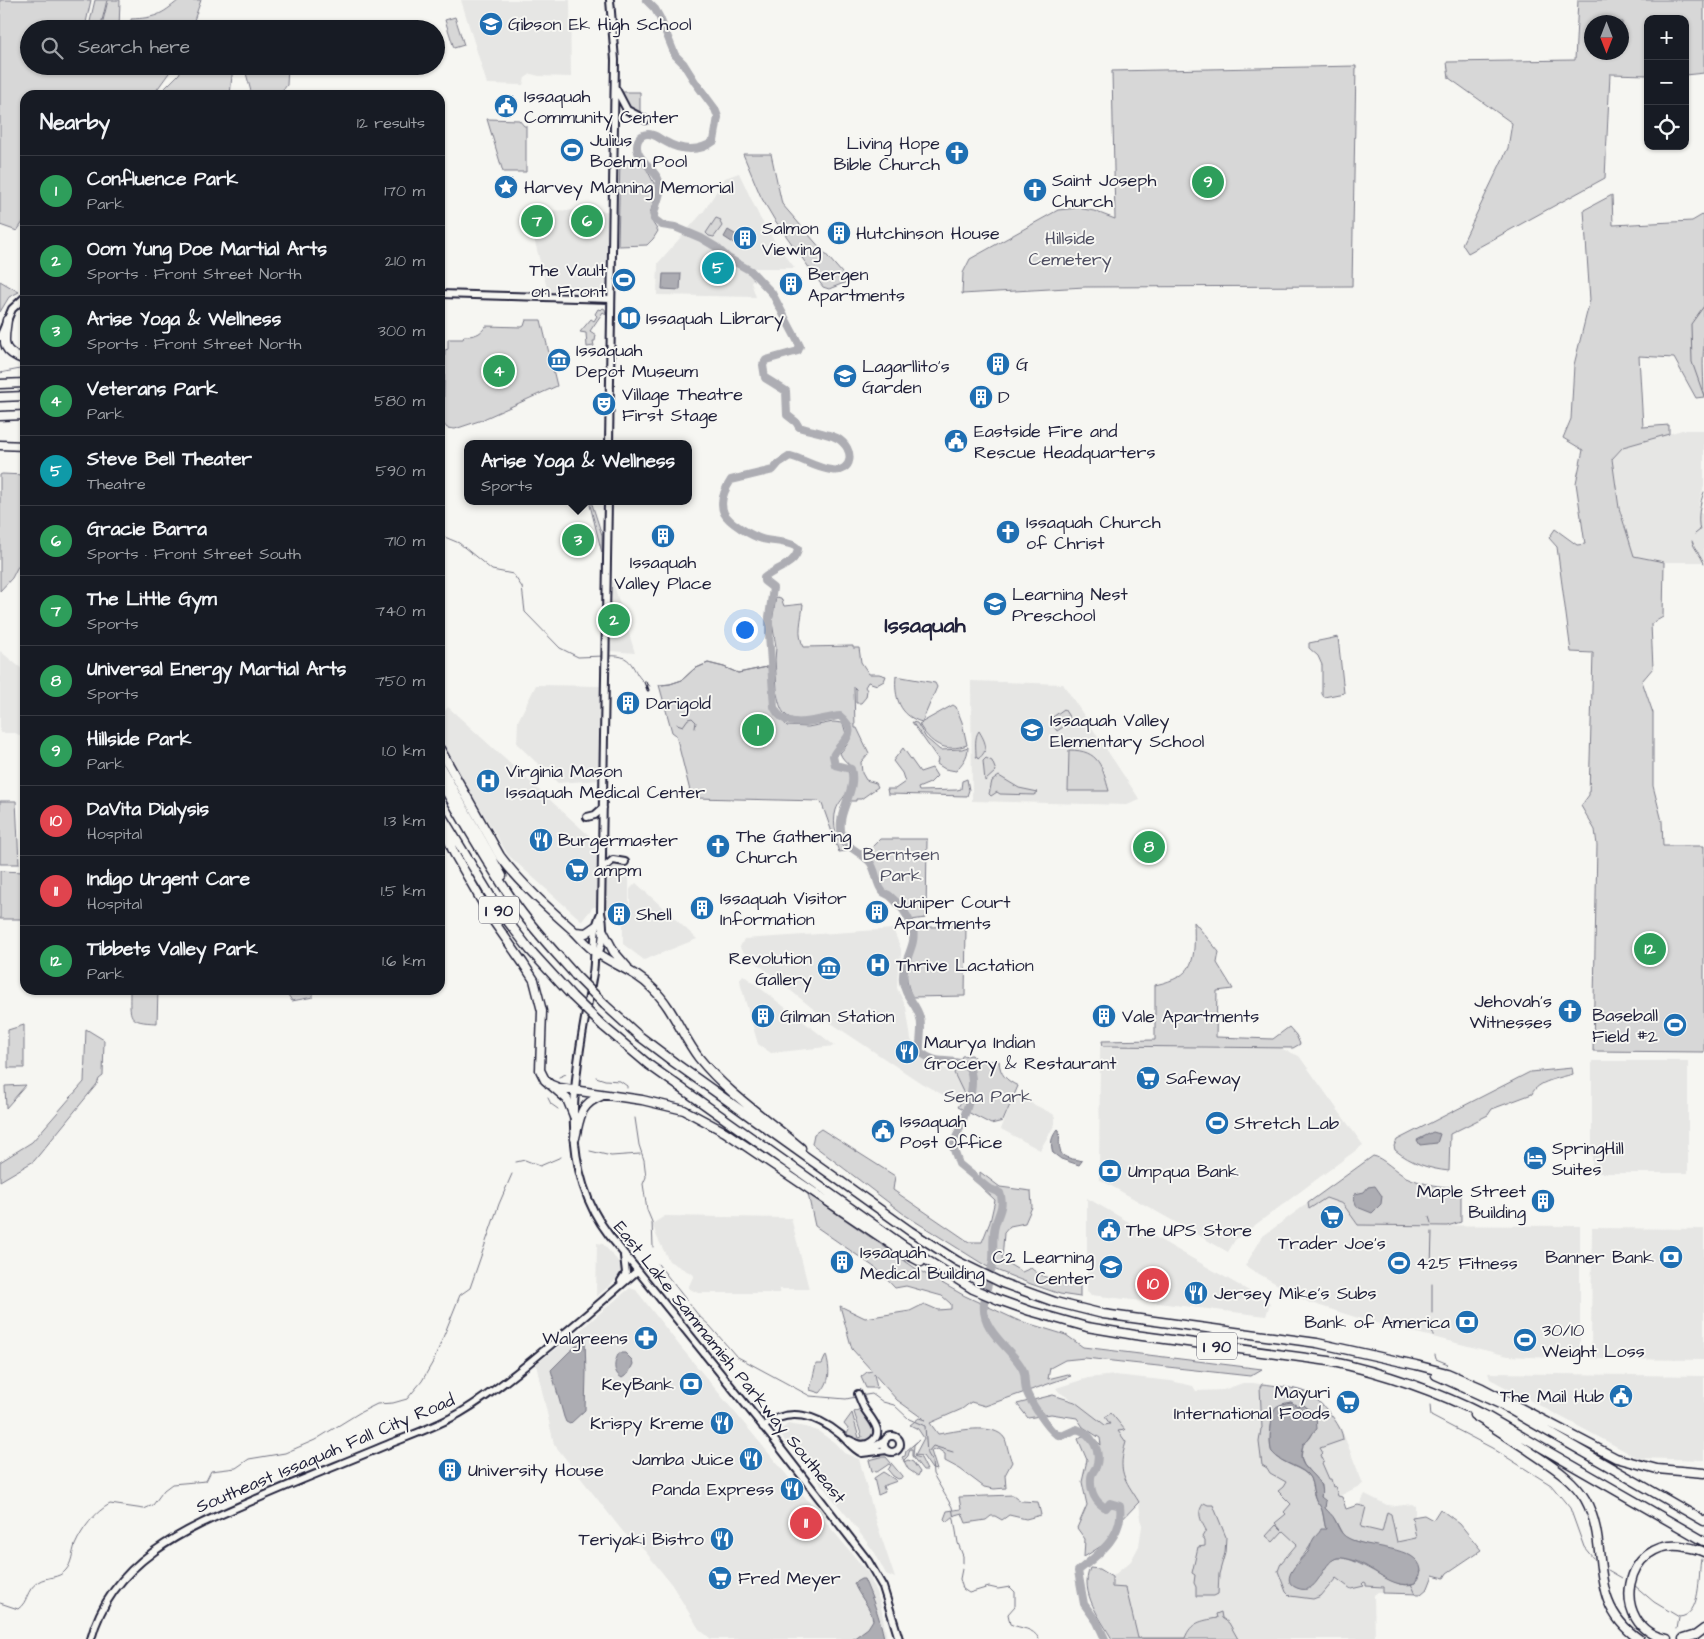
<!DOCTYPE html>
<html lang="en">
<head>
<meta charset="utf-8">
<style>
	:root { --surface:#171b24; --page:#242831; --text:#f1f3f6; --muted:#9ea1a6; --line:#363941; --accent:#1f6fb2 }
	body { margin:0; font-family:"Architects Daughter",sans-serif; background:var(--page); color:var(--text) }
	.controls { position:absolute; right:15px; top:15px; display:grid; overflow:hidden; border-radius:10px; box-shadow:0 1px 4px #0004 }
	.controls button { width:45px; height:45px; display:grid; place-items:center; padding:0; border:0; border-bottom:1px solid var(--line); background:var(--surface); color:var(--text); font:25px sans-serif }
	.compass { position:absolute; left:1584px; top:15px; width:45px; height:45px; border-radius:50%; background:var(--surface); box-shadow:0 1px 4px #0004; rotate:180deg }
	.you { position:absolute; left:744px; top:629px; width:18px; height:18px; margin:-12px; border:4px solid #fff; border-radius:50%; background:#1a73e8; box-shadow:0 0 0 8px #1a73e833 }
	.badge { display:grid; place-items:center; width:32px; height:32px; border-radius:50%; background:var(--accent); color:#fff; font-size:16px; font-weight:700 }
	.pin { position:absolute; translate:-50% -50%; border:2px solid #fff; box-shadow:0 1px 5px #0006 }
	.popup { position:absolute; left:464px; top:440px; width:228px; height:65px; box-sizing:border-box; display:grid; place-content:center; border-radius:10px; background:var(--surface); filter:drop-shadow(0 1px 4px #0005); font-size:16px; white-space:nowrap; color:var(--muted) }
	.popup b { font-size:19px; color:var(--text) }
	.popup::after { content:''; position:absolute; left:50%; top:100%; margin-left:-10px; border:10px solid transparent; border-top-color:var(--surface) }
	.list { margin:0; padding:0; list-style:none }
	h2 { display:flex; justify-content:space-between; align-items:center; height:65px; margin:0; padding:0 20px; font-size:21px }
	h2 small { font-size:16px; font-weight:400; color:var(--muted) }
	.list li { display:grid; grid-template-columns:32px 1fr auto; gap:15px; align-items:center; box-sizing:border-box; height:70px; padding:0 20px; border-top:1px solid var(--line) }
	.list b { display:block; font-size:19px; white-space:nowrap }
	.list p { margin:0; font-size:16px; white-space:nowrap; color:var(--muted) }
	.list em { font-size:16px; font-style:normal; color:var(--muted) }
	.icon { flex:none; width:28px; height:28px; fill:none; stroke:currentColor; stroke-width:2; stroke-linecap:round; stroke-linejoin:round }
	.map { position:relative; flex:none; width:1704px; height:1639px; overflow:hidden }
	.search { position:absolute; background:var(--surface); box-shadow:0 1px 4px #0004; left:20px; top:20px; width:425px; height:55px; display:flex; align-items:center; gap:12px; box-sizing:border-box; padding:0 18px; border-radius:28px; color:var(--muted); font-size:19px }
	.panel { position:absolute; background:var(--surface); box-shadow:0 1px 4px #0004; left:20px; top:90px; width:425px; height:905px; border-radius:15px }
	.map>svg:first-child { display:block }
</style>
</head>
<body>
<div class="map">
<svg width="1704" height="1639" viewBox="0 0 1704 1639">
	<rect width="100%" height="100%" fill="#f6f6f2"/>
	<filter id="ink" filterUnits="userSpaceOnUse"><feTurbulence type="fractalNoise" baseFrequency=".02" numOctaves="2"/><feDisplacementMap in="SourceGraphic" scale="10" xChannelSelector="R" yChannelSelector="G"/><feConvolveMatrix kernelMatrix="1 2 1 2 8 2 1 2 1" color-interpolation-filters="sRGB"/></filter>
	<g filter="url(#ink)">
		<path fill="#e6e6e4" d="M461,0H570L571,77L539,76L531,74L525,78L523,85L487,84Z
			M739,173L760,218L777,245L795,268H751L757,274L751,282L756,297L657,295L658,263L704,211L725,178Z
			M532,210L608,211L606,290L602,293L548,292L532,231Z
			M1682,430H1704V486L1699,503V513L1704,514V562H1664L1634,556L1619,508L1612,459L1623,447Z
			M612,579L635,653L610,651Z
			M0,651L22,669L21,736L15,733H0Z
			M971,681L1063,684L1140,800L1127,805L972,801Z
			M536,685L603,686L601,780L558,783L517,744L518,721Z
			M448,707L629,872V908L593,907L582,921L508,855L440,741V717Z
			M636,883L697,939L644,960L623,944V915H630V889Z
			M893,929L901,949V955L898,968L897,988L906,1007L911,1039L917,1053L931,1062L954,1073L965,1096L960,1104L921,1083L828,1021L741,950L740,947L744,939Z
			M743,975L835,1046L771,1053L758,1044L741,986L740,979Z
			M1103,1046L1280,1048L1299,1056L1363,1145L1235,1240L1228,1252L1099,1179L1100,1047Z
			M1592,1061H1688V1173H1592Z
			M1015,1095L1053,1114L1055,1117V1124L1040,1150L1001,1129Z
			M1087,1198L1270,1303L1266,1316L1091,1295L1087,1292Z
			M1326,1198L1343,1204L1358,1225L1580,1226V1359L1508,1356L1361,1319L1308,1302L1245,1266L1263,1236L1308,1203L1309,1209Z
			M665,1216L791,1218L809,1289H780L779,1293H698L688,1288L694,1275L669,1261L657,1237L652,1224Z
			M1592,1228L1704,1229V1360L1591,1359Z
			M597,1243L603,1244L623,1267L621,1276L596,1297Z
			M630,1288L636,1290L643,1299L679,1345L868,1573L880,1602L887,1639H711L699,1629L672,1585L641,1546L624,1533L554,1444L536,1364L583,1328L601,1312Z
			M1488,1373L1704,1376V1460L1638,1458L1490,1379Z
			M1115,1375L1171,1381L1193,1386L1196,1391L1223,1390L1243,1383H1253L1296,1389L1311,1395L1318,1401L1341,1428L1363,1484L1338,1497L1341,1511L1357,1509L1365,1494L1387,1505L1396,1506L1412,1504L1415,1506V1524L1420,1542L1422,1592L1421,1594L1378,1592L1374,1595L1375,1639H1125L1113,1615L1112,1577L1131,1561L1139,1546L1142,1526L1139,1503L1123,1477L1120,1463L1125,1442L1075,1402L1059,1392L1056,1388L1088,1378Z
			M788,1424L806,1427L818,1431L835,1443L844,1453L859,1459L876,1521L895,1578L886,1574L875,1553L847,1516L778,1432Z"/>
		<path fill="#d7d7d7" stroke="#7c7c89" fill-rule="evenodd" d="M0,0H91L85,27L90,29H29V66H131L139,70L141,66H174L153,95H25V219L17,231L0,225Z
			M95,0H107L100,29L89,26Z
			M108,0H120L119,29H101Z
			M179,0H201L191,29H131V19C155,18 161,15 179,0Z
			M1578,0H1704V73L1685,75V19H1648V75L1610,74L1605,178L1468,253L1462,244L1508,148L1512,123L1449,78L1447,62L1575,60ZM1622,22V52H1592V22Z
			M455,17L464,45L454,48L445,20Z
			M183,66H233L230,95H158L179,74Z
			M244,66H288L287,85L279,95H252Z
			M1356,66L1352,286L1085,287L962,294L963,273L970,259L1058,210L1078,208L1094,211L1115,219L1112,71Z
			M622,92H640V114L627,106Z
			M487,119L519,120L524,126H526V172H503Z
			M743,154H771L782,204L849,281L829,289L823,287L774,219L761,197Z
			M620,160H631L644,164L657,189L650,214L651,220L658,231L653,239L647,245L618,246Z
			M1612,195L1613,225L1692,221L1704,214V345C1702,363 1704,379 1704,397L1696,398L1674,358L1639,356L1643,427L1669,425V434L1623,447L1612,459L1619,508L1634,556L1664,562L1663,617L1651,624L1653,668L1642,681L1653,713V786L1662,821L1663,846H1704V1052L1593,1051L1597,845L1595,830L1581,806L1589,795L1593,653L1571,652L1557,547L1549,538L1555,529L1577,545L1585,544L1576,483L1583,450L1563,438L1571,419L1574,365L1590,300L1584,210Z
			M716,218L721,220L720,222L722,226L714,237L709,236L706,233Z
			M0,281L19,292L9,297L0,312Z
			M603,308L605,309L606,314L603,312L590,331L596,335L595,341H593L594,346L587,347L586,333L580,332L591,319L594,321L597,316L595,314L598,309L601,310Z
			M526,320H541L557,386L479,421L455,429L447,428L443,423L445,350L448,349V339H463L464,336C474,336 480,335 486,326L522,327L524,326Z
			M2,474L25,475V558L17,568L12,578L0,591V475Z
			M589,501H591L602,535V553Z
			M776,597L781,598L784,606L803,604C802,619 796,634 804,647L853,646V648H859L861,662L869,674H879L886,676L884,681L877,685L868,682L865,687L867,690L866,697L861,703H856V689L854,687L855,728H857L869,753L861,762L862,773L866,780L876,783L878,787L861,799H856V801H849C852,790 858,775 850,766C846,761 842,759 840,753C847,745 852,740 851,729C848,699 804,729 787,716C779,710 779,699 776,691L777,690L775,660L776,647L772,622Z
			M1338,637L1344,693L1324,697L1322,694V665L1318,656L1309,648V643Z
			M708,663L724,667L738,673L772,666C773,690 770,707 787,726L808,727L833,722L843,723L846,734C837,746 829,749 832,766L848,771C857,791 841,795 836,810C832,823 836,843 847,851L839,852L822,804L819,801L696,798L691,795L676,735L672,732L659,685L670,684L682,680L694,669Z
			M896,676L935,683L937,687L922,722C899,716 894,696 896,676Z
			M953,705L956,707L962,722L967,745C945,753 930,744 919,724Z
			M1064,709L1072,721L1057,731L1050,721V719Z
			M912,722L917,723L926,738L940,750L962,749L968,747C968,758 962,763 956,771L945,769L937,764L938,759Z
			M979,731C985,741 990,750 978,759L976,756C976,748 974,737 979,731Z
			M903,748L920,772L932,768L937,776L930,783L918,788L919,791L957,790L961,789L962,781L967,779L969,790L967,796L888,794L887,789H895L905,782L902,773L893,761Z
			M1069,750C1100,750 1102,767 1109,791H1068Z
			M986,758L992,761L996,771L985,781L983,761Z
			M999,776L1019,788L1038,792L1034,795L1000,794L997,792L991,796L989,794L992,781Z
			M0,801H16L19,864H0Z
			M880,839H927L926,918L911,920C905,906 893,899 884,889C875,879 874,864 866,853Z
			M0,871L25,872V919H0Z
			M1194,922L1219,952L1217,963L1233,989L1217,991L1216,1037L1273,1039L1289,1027L1296,1035L1300,1044L1293,1048L1103,1046L1102,1041L1155,1040V985C1196,976 1195,961 1194,922Z
			M966,925L965,996L912,997C898,964 916,957 916,928Z
			M130,990H158L157,1023C127,1022 130,1018 130,990Z
			M285,990H313V997L292,1001Z
			M24,1025V1068H8V1030Z
			M86,1029L104,1040L103,1076L99,1079L97,1084L34,1161L0,1181V1162L32,1142L84,1082Z
			M972,1055L977,1061H999C1000,1075 1006,1080 1018,1086L1003,1121L991,1124L958,1107L965,1096L954,1073L962,1056Z
			M1572,1068L1573,1074C1560,1078 1537,1081 1532,1094L1492,1109L1488,1115L1450,1134L1449,1171C1429,1169 1411,1163 1395,1150L1394,1146L1397,1140L1530,1072Z
			M26,1085L6,1108L5,1086Z
			M821,1129L895,1176L893,1190L969,1242H982L990,1222L995,1200L980,1186V1172L1000,1187L1031,1191L1032,1207L1025,1223L1010,1226L1004,1233L1002,1260L1022,1272L1031,1268C1045,1281 1062,1281 1080,1282V1297L1060,1294L1031,1284L986,1266L905,1215L812,1144L814,1134Z
			M1373,1156C1382,1157 1396,1172 1406,1177C1424,1185 1442,1187 1461,1188V1222L1447,1226L1358,1225L1343,1204L1326,1198L1309,1209L1308,1203Z
			M808,1194L915,1268L965,1296L1017,1320L1066,1335L1083,1347L1262,1369L1250,1376L1085,1358L1065,1360L1050,1368L1048,1379L1068,1374L1071,1376L985,1406L971,1402L962,1409L930,1423L938,1434C953,1432 995,1421 1005,1439C1007,1444 1009,1456 1012,1462L1005,1475L1006,1488L994,1489L984,1487L960,1469L945,1461V1454L938,1449L931,1451L937,1470L932,1469L923,1456L915,1455L924,1438L918,1429L910,1425L919,1418L925,1420L897,1400L874,1374L877,1388H866L861,1377L867,1372L872,1371L852,1349L840,1306L865,1318L910,1311L924,1304L938,1310L951,1309V1304L942,1296L906,1286L895,1288L877,1269L815,1226Z
			M826,1355C830,1370 831,1381 820,1393L810,1390L816,1364H822Z
			M1262,1384C1272,1385 1296,1388 1305,1392C1319,1398 1343,1425 1343,1440L1320,1448L1323,1453L1321,1455L1324,1462L1322,1463L1329,1479H1331L1333,1487L1335,1486L1338,1496L1342,1497L1346,1509L1358,1505L1366,1507L1361,1527L1382,1532L1387,1512L1391,1514L1397,1542L1416,1538L1412,1517L1424,1515L1433,1520L1440,1509L1460,1524L1481,1550L1447,1573L1444,1578L1433,1575L1428,1588L1421,1594L1383,1593V1587L1366,1586V1583L1364,1582L1362,1584L1364,1586L1351,1589L1336,1578L1321,1596L1313,1599L1290,1596L1286,1592L1278,1571L1281,1563L1297,1544L1283,1531L1273,1542L1266,1536L1276,1525L1281,1530L1275,1523L1286,1514L1284,1512L1291,1504L1278,1491L1283,1487L1286,1482L1270,1473L1267,1468L1262,1465L1259,1442L1261,1429L1262,1428L1260,1387ZM1291,1402L1297,1406L1304,1405L1316,1416C1315,1427 1314,1438 1303,1444L1301,1458L1304,1465L1321,1485V1497L1325,1504V1508L1335,1520L1343,1535L1348,1539L1375,1547L1394,1550L1421,1570C1420,1574 1420,1578 1417,1581C1401,1598 1359,1554 1337,1558C1327,1560 1310,1582 1302,1589L1300,1559C1312,1547 1311,1538 1326,1529C1324,1523 1324,1517 1322,1510C1321,1506 1318,1504 1316,1500C1313,1494 1313,1485 1310,1478C1304,1467 1282,1465 1272,1452C1268,1446 1271,1413 1277,1408C1280,1404 1286,1403 1291,1402Z
			M1053,1395L1075,1402L1105,1425L1110,1424L1105,1417L1111,1413L1125,1430L1118,1431L1126,1442C1117,1472 1124,1478 1139,1502L1115,1527L1106,1543L1084,1557L1085,1539L1077,1528L1087,1505L1082,1482L1087,1460L1078,1439L1082,1436L1093,1438L1101,1445L1100,1438L1083,1427L1077,1418L1051,1414L1028,1418L1017,1404Z
			M860,1409L863,1410L869,1416L874,1430C870,1445 857,1441 847,1434L849,1430L844,1424L852,1413L859,1438L862,1437L854,1412Z
			M919,1440L914,1445L913,1456L921,1458L927,1470H923L912,1456V1449H910L908,1456L904,1460V1462L908,1460L913,1462L920,1472L918,1476L908,1469L902,1457L905,1456L906,1451Z
			M881,1457H886L902,1476V1478L898,1479L893,1476L888,1470L891,1465L889,1464L877,1472L872,1471L869,1460Z
			M883,1472L897,1481L883,1486L885,1492L878,1495L874,1478Z
			M1013,1495L1021,1501L1038,1502L1041,1515L1026,1519L1009,1515L1002,1520L995,1516H991L986,1520L966,1523L962,1513L955,1515L947,1522L944,1519L947,1511L961,1509L959,1497Z
			M1204,1503L1208,1505H1213L1226,1537L1225,1553L1219,1574L1218,1594L1214,1596H1196V1587L1194,1583L1195,1575L1192,1573L1198,1547L1205,1546V1541L1202,1537L1206,1530C1201,1521 1196,1512 1204,1503Z
			M1090,1568L1099,1569L1112,1577V1587L1126,1588L1138,1638H1185C1191,1622 1201,1621 1217,1618L1216,1614L1221,1612L1222,1618L1229,1623L1238,1639H1112C1101,1619 1079,1593 1090,1568Z"/>
		<path fill="#adadb3" stroke="#757583" d="M728,230L745,240L741,248L724,237Z
			M663,274H681L680,290L662,289Z
			M1058,1129L1059,1130C1061,1140 1055,1155 1069,1158C1074,1160 1078,1159 1082,1161L1079,1165L1061,1159L1053,1153C1050,1143 1051,1137 1058,1129Z
			M1433,1132L1440,1134L1437,1143L1420,1145L1417,1140Z
			M1375,1186L1382,1196L1381,1204L1372,1213L1357,1207L1354,1199L1355,1194L1364,1192L1368,1187Z
			M585,1339L586,1373L585,1410L570,1424L566,1422L564,1417L551,1370L569,1352Z
			M619,1353H625L632,1360L633,1364L628,1374L622,1378C612,1372 614,1362 619,1353Z
			M1291,1402L1297,1406L1304,1405L1316,1416L1317,1429C1311,1433 1310,1441 1303,1444C1303,1448 1301,1452 1301,1456C1301,1472 1326,1477 1321,1497L1326,1501L1325,1508C1328,1512 1333,1515 1335,1520C1338,1526 1340,1534 1348,1538C1367,1549 1418,1545 1421,1570L1415,1583C1391,1591 1373,1565 1352,1560C1348,1559 1341,1557 1337,1558C1321,1562 1319,1597 1297,1588C1277,1580 1301,1560 1308,1552C1311,1547 1311,1542 1314,1538C1317,1534 1319,1534 1321,1529H1326C1324,1523 1324,1517 1322,1510C1321,1506 1318,1504 1316,1500C1313,1494 1313,1485 1310,1478C1304,1466 1282,1465 1272,1452C1268,1446 1271,1413 1276,1407C1280,1404 1286,1403 1291,1402Z
			M861,1579H864C872,1597 880,1618 884,1638L882,1639H853L868,1628L873,1620C870,1605 859,1597 854,1583Z"/>
		<g fill="none" stroke-linecap="round" stroke-linejoin="round">
			<path stroke="#757583" stroke-width="1" d="M1704,306L1691,324L1692,362L1704,396
				M0,373L25,368
				M1695,534L1700,530C1697,519 1700,502 1704,492
				M440,535L459,543L492,570L513,574L522,587L525,612L560,648L578,657L604,656
				M1692,541C1694,549 1701,555 1704,563
				M608,656C639,653 629,676 650,686
				M662,685L670,684L682,680L694,669L708,663L724,667L738,673L772,666
				M677,724L683,726L688,719L692,718L696,722L695,728
				M559,1077L566,1074
				M596,1077L605,1080L620,1081L627,1086V1088
				M548,1098L551,1104L558,1109
				M635,1118L639,1145L644,1160L646,1177L643,1184L647,1210L652,1222L653,1247
				M590,1151L611,1156L640,1154
				M516,1162L525,1160L540,1166L561,1157
				M1429,1217L1431,1223
				M658,1264L699,1316L710,1326L736,1356L810,1396L846,1399L856,1397
				M1431,1268L1432,1232
				M1432,1284V1313
				M1432,1322L1433,1336
				M1435,1355L1436,1359L1448,1364L1447,1365
				M860,1396L872,1394L883,1402L894,1405L909,1419L925,1426L927,1454L932,1462L933,1474L952,1507L958,1543L963,1556V1563
				M1430,1405L1431,1416L1492,1448L1551,1485L1570,1508L1584,1547L1593,1558
				M928,1452L933,1446L953,1452
				M962,1569L960,1579L963,1589L969,1593L989,1587L998,1589L1010,1587L1015,1592V1606L1008,1614L1010,1624C1021,1629 1033,1627 1039,1639
				M1608,1570L1622,1578
				M1411,1584L1416,1594
				M1634,1585L1654,1602L1679,1617C1702,1616 1698,1574 1701,1559
				M0,1603L18,1609C29,1601 25,1591 38,1582C47,1576 59,1579 66,1570C72,1563 72,1553 75,1545C82,1529 95,1512 110,1504L144,1509L153,1505L164,1490L172,1484L206,1481L211,1471L236,1468L249,1459L285,1453L315,1440L359,1413L377,1404L393,1403L407,1399L422,1381L434,1360L460,1295L470,1288L499,1204L512,1174
				M1677,1629L1679,1618"/>
			<path stroke="#adadb3" stroke-width="8" d="M646,0L655,9L660,18L675,55L683,63L695,82L715,109L718,117L714,141C700,152 681,151 666,142C661,140 658,136 653,135C644,132 637,137 637,146C636,159 656,170 659,181C664,194 653,206 654,219L662,225L675,227L701,238L716,247L728,258L751,271L772,293L800,346L798,351L766,360L763,365L765,378L786,391L787,415L796,422L799,427C811,431 826,433 837,438C856,449 853,474 831,470C816,468 803,459 790,456L779,463L773,470L731,480C725,489 719,502 724,513C729,523 752,536 762,539C772,542 793,541 798,549C796,565 775,568 764,578V581L773,588L769,617V634L774,707C786,734 818,718 840,716C862,734 840,741 833,756L835,765L851,769C858,792 835,812 842,835C846,848 861,852 869,861C877,869 875,884 883,892C885,894 888,894 890,896C896,901 903,909 907,916C909,920 912,925 913,930C917,945 901,964 903,981C904,996 917,1004 920,1018C923,1028 919,1041 920,1052C936,1064 943,1059 960,1063C989,1070 957,1131 953,1147L959,1164L988,1188L1000,1193C1005,1205 998,1214 995,1226C992,1236 994,1249 993,1260C991,1275 986,1289 984,1304C981,1331 1011,1348 1022,1368C1026,1374 1024,1383 1026,1390C1029,1400 1048,1429 1056,1434C1063,1438 1069,1432 1077,1429C1092,1434 1102,1451 1096,1467C1094,1471 1091,1474 1091,1478C1090,1491 1095,1502 1106,1508L1110,1503L1120,1506C1124,1536 1099,1554 1078,1571L1084,1604L1097,1622L1105,1639"/>
			<g stroke="#22223b" stroke-width="10">
				<path id="secondary" d="M616,89L627,110L646,120
					M440,294L611,299
					M0,337L12,309L25,297
					M609,444L615,60L610,0
					M587,817L595,815L603,808
					M602,869L613,860L625,862
					M601,913C592,931 596,953 593,973C579,1058 551,1160 609,1235L771,1436L868,1561L883,1587L899,1639
					M597,957C603,944 605,926 601,913L608,501
					M621,1281L626,1273L624,1256
					M763,1427C788,1406 817,1415 841,1435C848,1441 853,1449 862,1453L887,1450
					M884 1444a8 8 0 1 1 16 0a8 8 0 1 1-16 0Z
					M849,1440C856,1443 863,1448 871,1442C886,1432 870,1418 864,1408C862,1404 860,1399 858,1394
					M859,1448H872L885,1441
					M91,1639C112,1560 186,1529 254,1500C297,1481 341,1464 384,1446C409,1436 436,1427 460,1413C487,1397 512,1377 536,1357C570,1329 604,1300 637,1271"/>
			</g>
			<g stroke="#22223b" stroke-width="11">
				<path id="motorway" d="M7,320C4,343 0,351 25,360
					M0,384L25,383
					M0,397L25,396
					M0,416L25,415
					M0,445L25,446
					M440,749L500,856C521,884 548,908 574,931C581,938 588,947 596,952C614,965 637,972 653,989C673,1008 682,1036 699,1058C727,1093 767,1119 801,1148
					M440,766L502,876
					M440,781C464,822 487,863 514,902C532,928 554,951 575,975
					M440,813L499,910L530,950L572,996
					M440,821L454,853L492,919L523,963L534,980L542,1011L540,1070L545,1080L567,1099L574,1116
					M603,931L614,952L627,967
					M575,932L586,933L596,926
					M605,1005L638,1035L675,1063L910,1231L957,1261L1002,1283L1055,1302L1103,1314L1317,1343L1416,1365L1447,1373L1482,1388L1616,1458L1657,1469L1704,1473
					M603,1026L649,1065L904,1246L973,1289L999,1300L1030,1311L1087,1327L1135,1335L1329,1361C1385,1373 1437,1391 1488,1417L1704,1541
					M549,1084L559,1088L642,1100L684,1110L725,1132L904,1253L921,1262
					M575,1138C580,1117 580,1104 601,1096
					M1436,1375L1500,1404L1704,1521
					M1474,1415C1492,1426 1510,1438 1528,1450C1548,1464 1572,1477 1585,1499C1612,1547 1584,1601 1639,1639
					M1667,1639C1607,1628 1623,1534 1686,1547C1692,1548 1698,1549 1704,1552
					M1683,1639L1696,1635L1704,1629"/>
			</g>
			<use href="#secondary" stroke="#f6f6f2" stroke-width="6"/>
			<use href="#motorway" stroke="#f6f6f2" stroke-width="8"/>
			<g stroke="#22223b" stroke-width="3">
				<path id="rail" d="M645,682L648,690"/>
			</g>
			<use href="#rail" stroke="#f6f6f2" stroke-width="1" stroke-dasharray="4" stroke-linecap="butt"/>
			<g stroke="#22223b" stroke-width="11" stroke-linecap="butt">
				<path id="motorway-bridge" d="M575,975L605,1005
					M572,996L603,1026"/>
			</g>
			<use href="#motorway-bridge" stroke="#f6f6f2" stroke-width="8"/>
		</g>
	</g>
	<defs>
		<g id="school-disc" transform="scale(1.25)"><circle r="9.5" fill="#1f6fb2" stroke="#f6f6f2"/><path d="M0-5L7-2L0 1L-7-2ZM-4 1L0 2.5L4 1V4Q0 6-4 4Z" fill="#fff"/></g>
		<g id="civic-disc" transform="scale(1.25)"><circle r="9.5" fill="#1f6fb2" stroke="#f6f6f2"/><path d="M-.6-6.5H3V-4.5H.6V-3L4-1V1h2V6H-6V1h2V-1L-.6-3ZM-1.2 2.5V6h2.4V2.5Z" fill="#fff"/></g>
		<g id="stadium-disc" transform="scale(1.25)"><circle r="9.5" fill="#1f6fb2" stroke="#f6f6f2"/><path d="M0-5a6.5 5 0 1 0 0 10a6.5 5 0 1 0 0-10ZM-3.5-1.8h7v3.6h-7Z" fill="#fff"/></g>
		<g id="church-disc" transform="scale(1.25)"><circle r="9.5" fill="#1f6fb2" stroke="#f6f6f2"/><path d="M-1.2-6h2.4v3.5h3.3v2.4h-3.3V6h-2.4V-.1h-3.3v-2.4h3.3Z" fill="#fff"/></g>
		<g id="sight-disc" transform="scale(1.25)"><circle r="9.5" fill="#1f6fb2" stroke="#f6f6f2"/><path d="M0-6L1.8-2.2L6-1.7L2.9 1.2L3.7 5.4L0 3.3L-3.7 5.4L-2.9 1.2L-6-1.7L-1.8-2.2Z" fill="#fff"/></g>
		<g id="building-disc" transform="scale(1.25)"><circle r="9.5" fill="#1f6fb2" stroke="#f6f6f2"/><path d="M-4-6H4V6H1V3H-1V6H-4ZM-2.5-4.3h1.7v1.8h-1.7ZM.8-4.3h1.7v1.8H.8ZM-2.5-1h1.7V.8h-1.7ZM.8-1h1.7V.8H.8Z" fill="#fff"/></g>
		<g id="library-disc" transform="scale(1.25)"><circle r="9.5" fill="#1f6fb2" stroke="#f6f6f2"/><path d="M-6-4Q-3-5.5-.7-3.5V5Q-3 3-6 4ZM6-4Q3-5.5 .7-3.5V5Q3 3 6 4Z" fill="#fff"/></g>
		<g id="museum-disc" transform="scale(1.25)"><circle r="9.5" fill="#1f6fb2" stroke="#f6f6f2"/><path d="M0-6L6-3V-2H-6V-3ZM-5-1h2V3h-2ZM-1-1h2V3h-2ZM3-1h2V3H3ZM-6 4H6V6H-6Z" fill="#fff"/></g>
		<g id="theatre-disc" transform="scale(1.25)"><circle r="9.5" fill="#1f6fb2" stroke="#f6f6f2"/><path d="M-5-5.5Q0-4 5-5.5V0Q5 5 0 6Q-5 5-5 0ZM-3.3-2.5H-1v1.5H-3.3ZM1-2.5H3.3v1.5H1ZM-2.8 1Q0 5.5 2.8 1Z" fill="#fff"/></g>
		<g id="hospital-disc" transform="scale(1.25)"><circle r="9.5" fill="#1f6fb2" stroke="#f6f6f2"/><path d="M-5-5h3v3.5h4V-5h3V5h-3V1.5h-4V5h-3Z" fill="#fff"/></g>
		<g id="restaurant-disc" transform="scale(1.25)"><circle r="9.5" fill="#1f6fb2" stroke="#f6f6f2"/><path d="M-5-6h1v4h1v-4h1v4h1v-4h1v5L-1.5 .5V6h-2V.5L-5-1ZM5-6V6H3V1.5H1.5Q1.5-4 5-6Z" fill="#fff"/></g>
		<g id="supermarket-disc" transform="scale(1.25)"><circle r="9.5" fill="#1f6fb2" stroke="#f6f6f2"/><path d="M-6-5.5h2.5l.6 2H6L4.5 2H-2.5L-4.4-4H-6ZM-1.5 3.2a1.3 1.3 0 1 0 .1 0ZM3 3.2a1.3 1.3 0 1 0 .1 0Z" fill="#fff"/></g>
		<g id="hotel-disc" transform="scale(1.25)"><circle r="9.5" fill="#1f6fb2" stroke="#f6f6f2"/><path d="M-6-4.5h1.5V1H6V5H4.5V3h-9V5H-6ZM-4 0a1.8 1.8 0 1 1 3.6 0ZM.5 0V-2.5h3Q6-2.5 6 0Z" fill="#fff"/></g>
		<g id="bank-disc" transform="scale(1.25)"><circle r="9.5" fill="#1f6fb2" stroke="#f6f6f2"/><path d="M-6-4H6V4H-6ZM0-2.3a2.3 2.3 0 1 0 0 4.6a2.3 2.3 0 1 0 0-4.6Z" fill="#fff"/></g>
		<g id="pharmacy-disc" transform="scale(1.25)"><circle r="9.5" fill="#1f6fb2" stroke="#f6f6f2"/><path d="M-2-6h4v4h4v4h-4v4h-4v-4h-4v-4h4Z" fill="#fff"/></g>
	</defs>
	<g fill-rule="evenodd">
		<use href="#school-disc" x="491" y="24"/>
		<use href="#civic-disc" x="506" y="106"/>
		<use href="#stadium-disc" x="572" y="150"/>
		<use href="#church-disc" x="957" y="153"/>
		<use href="#sight-disc" x="506" y="187"/>
		<use href="#church-disc" x="1035" y="190"/>
		<use href="#building-disc" x="839" y="233"/>
		<use href="#building-disc" x="745" y="238"/>
		<use href="#stadium-disc" x="624" y="280"/>
		<use href="#building-disc" x="791" y="284"/>
		<use href="#library-disc" x="629" y="318"/>
		<use href="#museum-disc" x="559" y="360"/>
		<use href="#building-disc" x="998" y="364"/>
		<use href="#school-disc" x="845" y="376"/>
		<use href="#building-disc" x="981" y="397"/>
		<use href="#theatre-disc" x="604" y="404"/>
		<use href="#civic-disc" x="956" y="441"/>
		<use href="#church-disc" x="1008" y="532"/>
		<use href="#building-disc" x="663" y="536"/>
		<use href="#school-disc" x="995" y="604"/>
		<use href="#building-disc" x="628" y="703"/>
		<use href="#school-disc" x="1032" y="730"/>
		<use href="#hospital-disc" x="488" y="781"/>
		<use href="#restaurant-disc" x="541" y="840"/>
		<use href="#church-disc" x="718" y="846"/>
		<use href="#supermarket-disc" x="577" y="870"/>
		<use href="#building-disc" x="702" y="908"/>
		<use href="#building-disc" x="877" y="912"/>
		<use href="#building-disc" x="619" y="914"/>
		<use href="#hospital-disc" x="878" y="965"/>
		<use href="#museum-disc" x="829" y="968"/>
		<use href="#church-disc" x="1570" y="1011"/>
		<use href="#building-disc" x="763" y="1016"/>
		<use href="#building-disc" x="1104" y="1016"/>
		<use href="#stadium-disc" x="1675" y="1025"/>
		<use href="#restaurant-disc" x="907" y="1052"/>
		<use href="#supermarket-disc" x="1148" y="1078"/>
		<use href="#stadium-disc" x="1217" y="1123"/>
		<use href="#civic-disc" x="883" y="1131"/>
		<use href="#hotel-disc" x="1535" y="1158"/>
		<use href="#bank-disc" x="1110" y="1171"/>
		<use href="#building-disc" x="1543" y="1201"/>
		<use href="#supermarket-disc" x="1332" y="1217"/>
		<use href="#civic-disc" x="1109" y="1230"/>
		<use href="#bank-disc" x="1671" y="1257"/>
		<use href="#building-disc" x="842" y="1262"/>
		<use href="#stadium-disc" x="1399" y="1263"/>
		<use href="#school-disc" x="1111" y="1267"/>
		<use href="#restaurant-disc" x="1196" y="1293"/>
		<use href="#bank-disc" x="1467" y="1322"/>
		<use href="#pharmacy-disc" x="646" y="1338"/>
		<use href="#stadium-disc" x="1525" y="1340"/>
		<use href="#bank-disc" x="691" y="1384"/>
		<use href="#civic-disc" x="1621" y="1396"/>
		<use href="#supermarket-disc" x="1348" y="1402"/>
		<use href="#restaurant-disc" x="722" y="1423"/>
		<use href="#restaurant-disc" x="751" y="1459"/>
		<use href="#building-disc" x="450" y="1470"/>
		<use href="#restaurant-disc" x="792" y="1489"/>
		<use href="#restaurant-disc" x="722" y="1539"/>
		<use href="#supermarket-disc" x="720" y="1578"/>
	</g>
	<g text-anchor="middle" stroke-width="4" stroke-linejoin="round" paint-order="stroke">
		<g fill="#f6f6f2" stroke="#626272" stroke-width="1">
			<rect x="479" y="896.5" width="40" height="27" rx="4"/>
			<rect x="1197" y="1332.5" width="40" height="27" rx="4"/>
		</g>
		<g font-size="16" font-weight="bold" fill="#22223b">
			<text x="499" y="916">I 90</text>
			<text x="1217" y="1352">I 90</text>
		</g>
		<g font-size="18" fill="#22223b" stroke="#f6f6f2" text-anchor="start">
			<text x="508" y="30">Gibson Ek High School</text>
			<text x="524" y="102">Issaquah<tspan x="524" dy="21">Community Center</tspan></text>
			<text x="590" y="146">Julius<tspan x="590" dy="21">Boehm Pool</tspan></text>
			<text x="940" y="149" text-anchor="end">Living Hope<tspan x="940" dy="21">Bible Church</tspan></text>
			<text x="1052" y="186">Saint Joseph<tspan x="1052" dy="21">Church</tspan></text>
			<text x="524" y="193">Harvey Manning Memorial</text>
			<text x="762" y="234">Salmon<tspan x="762" dy="21">Viewing</tspan></text>
			<text x="856" y="239">Hutchinson House</text>
			<text x="606" y="276" text-anchor="end">The Vault<tspan x="606" dy="21">on Front</tspan></text>
			<text x="808" y="280">Bergen<tspan x="808" dy="21">Apartments</tspan></text>
			<text x="646" y="324">Issaquah Library</text>
			<text x="576" y="356">Issaquah<tspan x="576" dy="21">Depot Museum</tspan></text>
			<text x="1016" y="370">G</text>
			<text x="862" y="372">Lagarllito's<tspan x="862" dy="21">Garden</tspan></text>
			<text x="622" y="400">Village Theatre<tspan x="622" dy="21">First Stage</tspan></text>
			<text x="998" y="403">D</text>
			<text x="974" y="437">Eastside Fire and<tspan x="974" dy="21">Rescue Headquarters</tspan></text>
			<text x="1026" y="528">Issaquah Church<tspan x="1026" dy="21">of Christ</tspan></text>
			<text x="663" y="568" text-anchor="middle">Issaquah<tspan x="663" dy="21">Valley Place</tspan></text>
			<text x="1012" y="600">Learning Nest<tspan x="1012" dy="21">Preschool</tspan></text>
			<text x="646" y="709">Darigold</text>
			<text x="1050" y="726">Issaquah Valley<tspan x="1050" dy="21">Elementary School</tspan></text>
			<text x="506" y="777">Virginia Mason<tspan x="506" dy="21">Issaquah Medical Center</tspan></text>
			<text x="736" y="842">The Gathering<tspan x="736" dy="21">Church</tspan></text>
			<text x="558" y="846">Burgermaster</text>
			<text x="594" y="876">ampm</text>
			<text x="720" y="904">Issaquah Visitor<tspan x="720" dy="21">Information</tspan></text>
			<text x="894" y="908">Juniper Court<tspan x="894" dy="21">Apartments</tspan></text>
			<text x="636" y="920">Shell</text>
			<text x="812" y="964" text-anchor="end">Revolution<tspan x="812" dy="21">Gallery</tspan></text>
			<text x="896" y="971">Thrive Lactation</text>
			<text x="1552" y="1007" text-anchor="end">Jehovah's<tspan x="1552" dy="21">Witnesses</tspan></text>
			<text x="1658" y="1021" text-anchor="end">Baseball<tspan x="1658" dy="21">Field #2</tspan></text>
			<text x="780" y="1022">Gilman Station</text>
			<text x="1122" y="1022">Vale Apartments</text>
			<text x="924" y="1048">Maurya Indian<tspan x="924" dy="21">Grocery &amp; Restaurant</tspan></text>
			<text x="1166" y="1084">Safeway</text>
			<text x="900" y="1127">Issaquah<tspan x="900" dy="21">Post Office</tspan></text>
			<text x="1234" y="1129">Stretch Lab</text>
			<text x="1552" y="1154">SpringHill<tspan x="1552" dy="21">Suites</tspan></text>
			<text x="1128" y="1177">Umpqua Bank</text>
			<text x="1526" y="1197" text-anchor="end">Maple Street<tspan x="1526" dy="21">Building</tspan></text>
			<text x="1126" y="1236">The UPS Store</text>
			<text x="1332" y="1249" text-anchor="middle">Trader Joe's</text>
			<text x="860" y="1258">Issaquah<tspan x="860" dy="21">Medical Building</tspan></text>
			<text x="1094" y="1263" text-anchor="end">C2 Learning<tspan x="1094" dy="21">Center</tspan></text>
			<text x="1654" y="1263" text-anchor="end">Banner Bank</text>
			<text x="1416" y="1269">425 Fitness</text>
			<text x="1214" y="1299">Jersey Mike's Subs</text>
			<text x="1450" y="1328" text-anchor="end">Bank of America</text>
			<text x="1542" y="1336">30/10<tspan x="1542" dy="21">Weight Loss</tspan></text>
			<text x="628" y="1344" text-anchor="end">Walgreens</text>
			<text x="674" y="1390" text-anchor="end">KeyBank</text>
			<text x="1330" y="1398" text-anchor="end">Mayuri<tspan x="1330" dy="21">International Foods</tspan></text>
			<text x="1604" y="1402" text-anchor="end">The Mail Hub</text>
			<text x="704" y="1429" text-anchor="end">Krispy Kreme</text>
			<text x="734" y="1465" text-anchor="end">Jamba Juice</text>
			<text x="468" y="1476">University House</text>
			<text x="774" y="1495" text-anchor="end">Panda Express</text>
			<text x="704" y="1545" text-anchor="end">Teriyaki Bistro</text>
			<text x="738" y="1584">Fred Meyer</text>
		</g>
		<g font-size="18" fill="#4f4f62" stroke="#f6f6f2">
			<text x="1070" y="244">Hillside<tspan x="1070" dy="21">Cemetery</tspan></text>
			<text x="901" y="860">Berntsen<tspan x="901" dy="21">Park</tspan></text>
			<text x="988" y="1102">Sena Park</text>
		</g>
		<g font-size="18" fill="#22223b" stroke="#f6f6f2">
			<text transform="translate(730 1362) rotate(51)" y="6">East Lake Sammamish Parkway Southeast</text>
			<text transform="translate(325 1453) rotate(-23)" y="6">Southeast Issaquah Fall City Road</text>
		</g>
		<g font-size="22" font-weight="bold" fill="#22223b" stroke="#f6f6f2">
			<text x="925" y="632">Issaquah</text>
		</g>
	</g>
</svg>
<div class="controls">
<button>+</button>
<button>−</button>
<button><svg class="icon" aria-label="locate" viewBox="0 0 24 24"><circle cx="12" cy="12" r="6"/><path d="M12 2v4M12 18v4M2 12h4M18 12h4"/></svg></button>
</div>
<svg class="compass" viewBox="-18 -18 36 36"><path d="M0-13l5 13h-10z" fill="#e53935"/><path d="M0 13l5-13h-10z" fill="#9ea1a6"/></svg>
<div class="you"></div>
<div class="pin badge" style="left:758px;top:730px;background:#2e9e5b">1</div>
<div class="pin badge" style="left:614px;top:620px;background:#2e9e5b">2</div>
<div class="pin badge" style="left:578px;top:540px;background:#2e9e5b">3</div>
<div class="popup"><b>Arise Yoga &amp; Wellness</b>Sports</div>
<div class="pin badge" style="left:499px;top:371px;background:#2e9e5b">4</div>
<div class="pin badge" style="left:718px;top:268px;background:#0f9aa8">5</div>
<div class="pin badge" style="left:587px;top:221px;background:#2e9e5b">6</div>
<div class="pin badge" style="left:537px;top:221px;background:#2e9e5b">7</div>
<div class="pin badge" style="left:1149px;top:847px;background:#2e9e5b">8</div>
<div class="pin badge" style="left:1208px;top:182px;background:#2e9e5b">9</div>
<div class="pin badge" style="left:1153px;top:1284px;background:#e0444e">10</div>
<div class="pin badge" style="left:806px;top:1523px;background:#e0444e">11</div>
<div class="pin badge" style="left:1650px;top:949px;background:#2e9e5b">12</div>
<div class="search"><svg class="icon" aria-label="search" viewBox="0 0 24 24"><circle cx="10" cy="10" r="6"/><path d="M15 15l6 6"/></svg>Search here</div>
<section class="panel">
<h2>Nearby<small>12 results</small></h2>
<ul class="list">
<li><span class="badge" style="background:#2e9e5b">1</span><div><b>Confluence Park</b><p>Park</p></div><em>170 m</em></li>
<li><span class="badge" style="background:#2e9e5b">2</span><div><b>Oom Yung Doe Martial Arts</b><p>Sports · Front Street North</p></div><em>210 m</em></li>
<li><span class="badge" style="background:#2e9e5b">3</span><div><b>Arise Yoga &amp; Wellness</b><p>Sports · Front Street North</p></div><em>300 m</em></li>
<li><span class="badge" style="background:#2e9e5b">4</span><div><b>Veterans Park</b><p>Park</p></div><em>580 m</em></li>
<li><span class="badge" style="background:#0f9aa8">5</span><div><b>Steve Bell Theater</b><p>Theatre</p></div><em>590 m</em></li>
<li><span class="badge" style="background:#2e9e5b">6</span><div><b>Gracie Barra</b><p>Sports · Front Street South</p></div><em>710 m</em></li>
<li><span class="badge" style="background:#2e9e5b">7</span><div><b>The Little Gym</b><p>Sports</p></div><em>740 m</em></li>
<li><span class="badge" style="background:#2e9e5b">8</span><div><b>Universal Energy Martial Arts</b><p>Sports</p></div><em>750 m</em></li>
<li><span class="badge" style="background:#2e9e5b">9</span><div><b>Hillside Park</b><p>Park</p></div><em>1.0 km</em></li>
<li><span class="badge" style="background:#e0444e">10</span><div><b>DaVita Dialysis</b><p>Hospital</p></div><em>1.3 km</em></li>
<li><span class="badge" style="background:#e0444e">11</span><div><b>Indigo Urgent Care</b><p>Hospital</p></div><em>1.5 km</em></li>
<li><span class="badge" style="background:#2e9e5b">12</span><div><b>Tibbets Valley Park</b><p>Park</p></div><em>1.6 km</em></li>
</ul>
</section>
</div>
</body>
</html>
